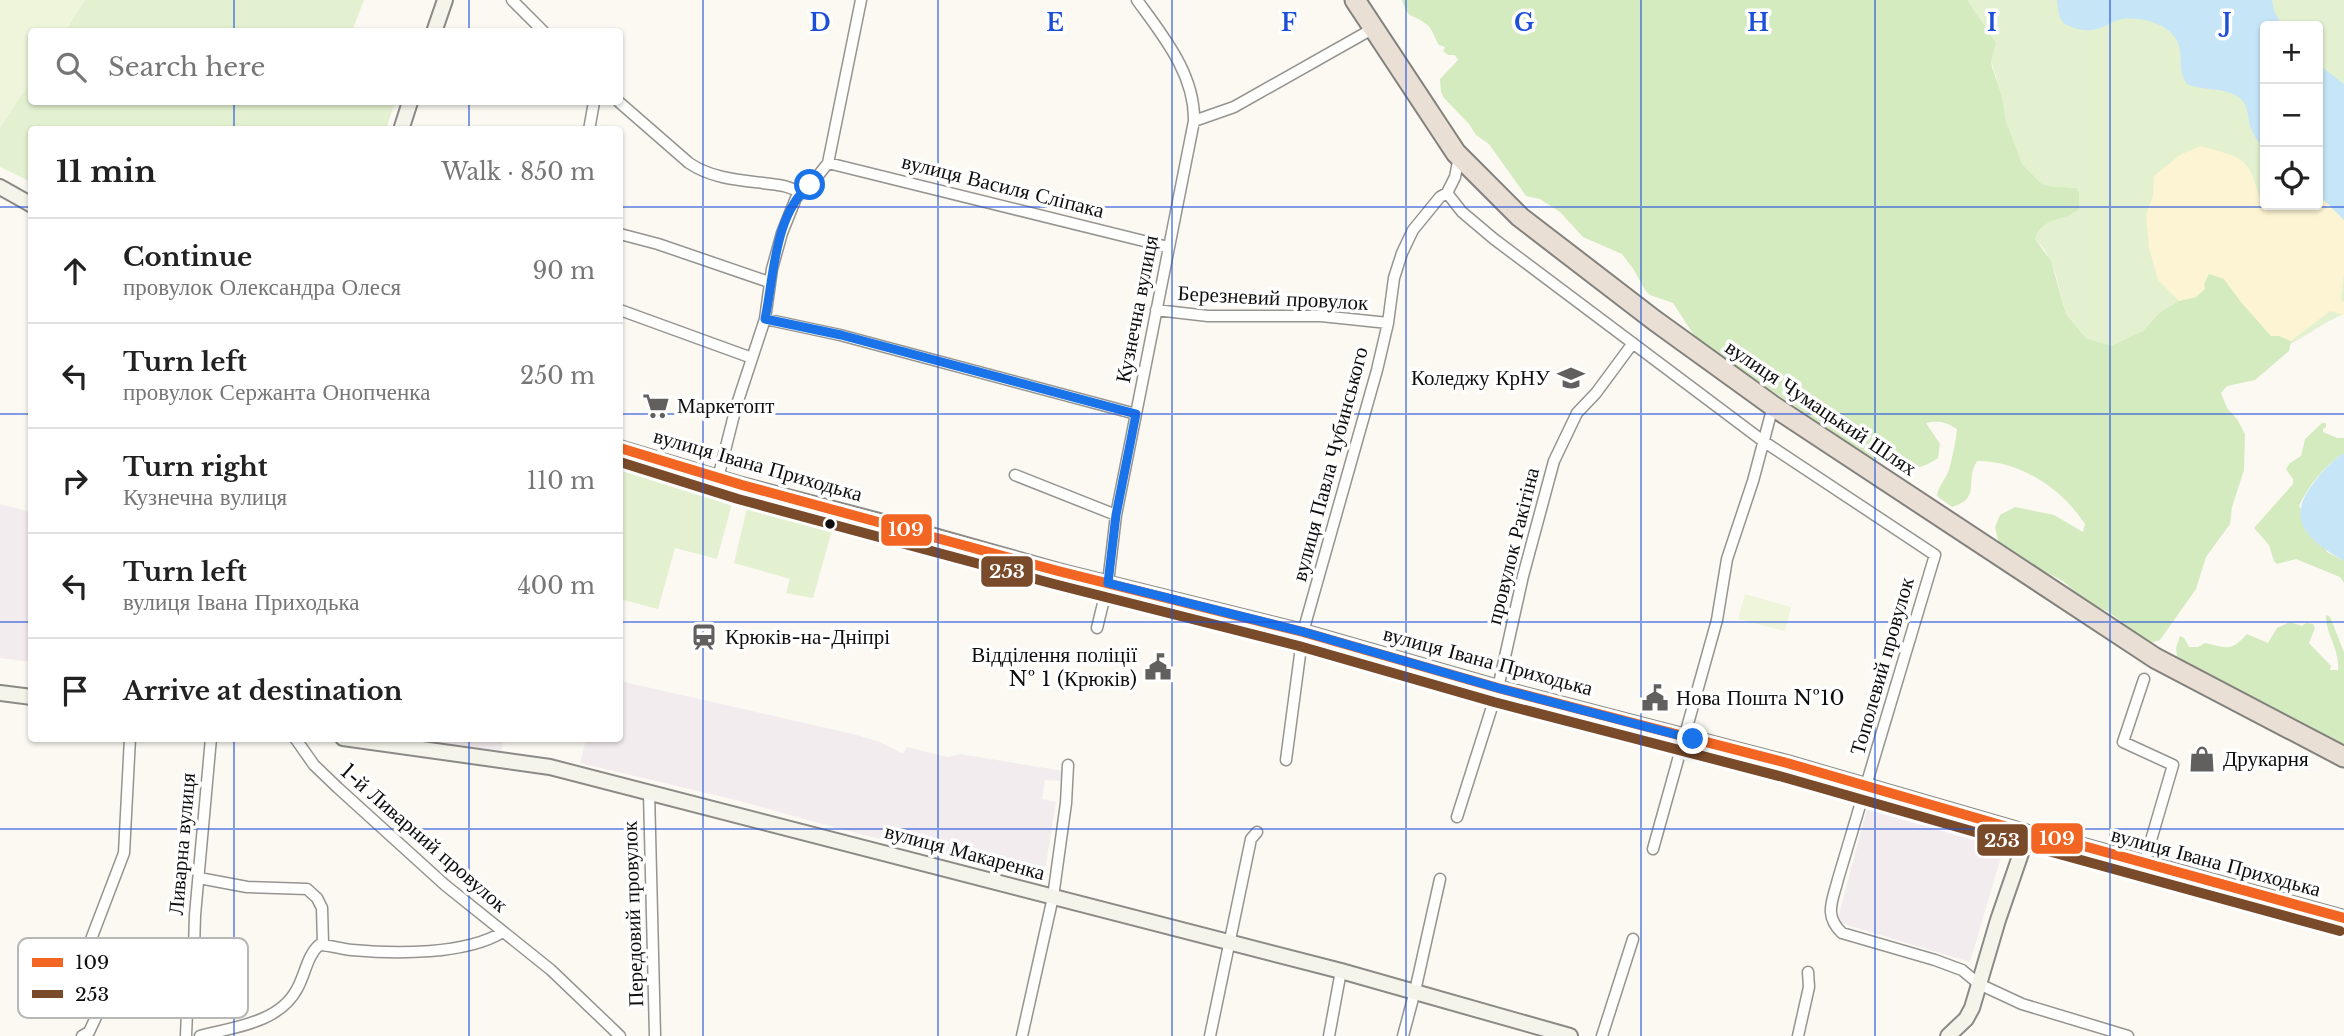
<!DOCTYPE html>
<html lang="en">
<head>
<meta charset="utf-8">
<style>
	:root { --surface:#fff; --page:#f2f2f2; --text:#222; --muted:#767676; --line:#e0e0e0 }
	body { margin:0; font-family:"Libre Baskerville",serif; background:var(--page); color:var(--text) }
	.controls { position:absolute; right:21px; top:21px; display:grid; overflow:hidden; border-radius:7px; box-shadow:0 2px 5px #0004 }
	.controls button { width:63px; height:63px; display:grid; place-items:center; padding:0; border:0; border-bottom:2px solid var(--line); background:var(--surface); color:var(--text); font:35px sans-serif }
	.stop { position:absolute; width:21px; height:21px; margin:-16px; border:5px solid #1a73e8; border-radius:50%; background:#fff }
	.stop.end { background:#1a73e8; border-color:#fff; box-shadow:0 2px 7px #0008 }
	.list { margin:0; padding:0; list-style:none }
	h2 { display:flex; justify-content:space-between; align-items:center; height:91px; margin:0; padding:0 28px; font-size:30px }
	h2 small { font-size:23px; font-weight:400; color:var(--muted) }
	.list li { display:grid; grid-template-columns:46px 1fr auto; gap:21px; align-items:center; box-sizing:border-box; height:105px; padding:0 28px; border-top:2px solid var(--line) }
	.list b { display:block; font-size:26px; white-space:nowrap }
	.list p { margin:0; font-size:23px; white-space:nowrap; color:var(--muted) }
	.list em { font-size:23px; font-style:normal; color:var(--muted) }
	.icon { flex:none; width:38px; height:38px; fill:none; stroke:currentColor; stroke-width:2; stroke-linecap:round; stroke-linejoin:round }
	.map { position:relative; flex:none; width:2344px; height:1036px; overflow:hidden }
	.search { position:absolute; background:var(--surface); box-shadow:0 2px 5px #0004; left:28px; top:28px; width:595px; height:77px; display:flex; align-items:center; gap:18px; box-sizing:border-box; padding:0 24px; border-radius:7px; color:var(--muted); font-size:26px }
	.panel { position:absolute; background:var(--surface); box-shadow:0 2px 5px #0004; left:28px; top:126px; width:595px; height:616px; border-radius:7px }
	.map>svg:first-child { display:block }
</style>
</head>
<body>
<div class="map">
<svg width="2344" height="1036" viewBox="0 0 2344 1036">
	<rect width="100%" height="100%" fill="#fbf9f2"/>
	<path fill="#f3ecef" d="M0,504L31,512V662L0,658Z
		M620,681L853,734L880,742L903,754L907,747L948,757L960,754L1063,771L1062,781L1045,780L1042,799L1056,802L1044,876L1040,880L833,827L736,800L580,763L586,739L620,738Z
		M416,738L503,739L501,754L415,742Z
		M1867,809L2004,847L1970,962L1837,922Z"/>
	<path fill="#e4f1d1" fill-rule="evenodd" d="M85,0H364L352,31L64,32Z
		M1957,0H2344V314C2319,324 2300,342 2275,351L2179,301L2160,312L2143,331L2117,345L2111,346L2086,338L2066,314L2055,272L2045,250L2035,239C2041,220 2057,219 2074,213L2076,188L2047,186L2042,184L2022,164L2006,121L2002,96L1991,61ZM2265,26H2318V205H2265Z
		M31,80L32,102H395L386,129L32,130L31,182L0,167V127Z
		M620,466L734,496L717,559L675,548L658,609L620,599Z
		M749,500L834,523L813,598L786,593L790,579L734,563Z"/>
	<path fill="#d4eabf" d="M1402,0H1967L1996,43L1991,61L1992,67L2002,96L2006,121L2022,164L2042,184L2047,186L2076,188L2079,193V209C2063,223 2043,215 2035,239L2051,261L2066,314L2086,338L2111,346L2143,331L2160,312L2179,301L2196,297L2205,289L2204,284L2209,273L2224,279L2241,302L2271,336H2279L2291,341L2289,351L2255,380L2227,386L2221,393L2227,408L2237,419L2245,434L2244,470L2232,507L2230,524L2206,557L2196,589L2160,640L2150,643L2107,611L2087,603L2063,581L2006,552L1998,540L1995,527L2000,515L2015,507L2054,515L2083,532L2085,524C2061,488 2021,461 1977,461C1964,482 1982,498 1952,507L1937,496C1938,486 1946,479 1949,470C1952,459 1956,441 1957,429C1947,422 1938,420 1926,423L1940,444L1938,458C1911,477 1893,466 1866,455L1702,343L1694,335L1673,303L1650,295L1645,290L1634,270L1622,254L1583,237L1560,212L1540,199L1526,196L1489,144L1476,135L1469,124L1444,98L1441,92L1440,79L1458,60L1455,55H1448L1443,51L1445,47L1439,45C1435,39 1432,28 1426,24C1413,13 1408,21 1402,0Z
		M2322,423H2326V427L2323,429V432L2337,438H2344V453C2325,465 2308,486 2299,506L2327,552L2344,561V583L2340,577L2296,559L2277,564L2274,561L2269,545L2254,528L2293,484V479L2286,469L2290,463L2301,456L2305,439Z
		M2326,615L2330,617L2344,652V748L2186,664L2177,657L2176,648L2180,636L2184,638L2189,647H2198L2205,643C2227,648 2231,652 2247,634L2268,643L2277,628L2290,622L2302,626L2306,623L2313,624L2315,628L2309,643L2331,666L2330,670H2338C2340,649 2326,636 2326,615Z"/>
	<path fill="#fcf4d2" d="M2200,146C2248,159 2248,157 2262,205L2268,209L2289,205H2318V194L2344,220V274L2341,300L2344,302V315L2330,311L2291,341L2279,336H2271L2241,302L2224,279L2209,274L2204,284L2205,289L2196,297L2179,301L2158,280L2149,248L2146,215L2153,196L2154,176L2180,155Z"/>
	<path fill="#eef5db" d="M0,0H85L64,31L32,32L31,80L0,127Z
		M1745,594L1791,607L1785,631L1738,619Z"/>
	<path fill="#c6e5f7" d="M2057,0H2272L2274,10L2282,26H2265V149C2260,144 2255,138 2252,131C2246,118 2251,105 2237,96C2222,87 2203,91 2187,84C2174,66 2189,48 2169,31C2157,21 2137,17 2122,19C2114,20 2106,27 2097,29C2088,32 2068,29 2062,21C2058,16 2058,7 2057,0Z
		M2318,64L2344,84V220L2318,194Z
		M2344,453V561C2311,542 2284,522 2312,485C2321,473 2331,461 2344,453Z"/>
	<g fill="none" stroke-linecap="round" stroke-linejoin="round">
		<g stroke="#959491" stroke-width="13">
			<path id="street" d="M512,0L544,32
				M1137,0C1163,36 1195,74 1194,121
				M619,102L689,163C711,178 737,180 763,183C776,185 789,185 800,193
				M589,130L594,102
				M828,163L1168,247
				M1447,193L1462,212L1494,239L1763,441L1935,555L1838,879C1833,900 1823,915 1842,933L1935,960L1962,970L1979,984L2022,1004L2128,1036
				M1447,193L1455,177L1459,157
				M620,234L658,244L769,282
				M620,310L752,358
				M1156,310L1208,316H1321L1388,323
				M765,319L840,335L1136,414
				M1015,475L1116,515
				M718,478L736,407L765,319L772,269L782,233L796,198L817,177L828,163L861,0
				M1097,628L1108,583L1116,515L1194,121L1234,107L1374,28
				M295,738L314,765L338,788L445,885L551,970L620,1036
				M1286,760L1303,632L1377,370L1388,323L1394,278L1402,253L1413,230L1440,197L1447,193
				M649,792L655,1036
				M1457,817L1498,688L1523,576L1554,461L1577,413L1596,393L1633,343
				M1653,849L1717,620L1727,559L1753,481L1773,406
				M2144,864L2173,765L2123,742L2144,679
				M199,878L247,887L307,889L317,898L322,908L323,944
				M82,1036L89,1032L96,1017L86,967L90,942L124,853L130,738
				M186,1036L187,1012L193,982L195,915L211,738
				M200,1036C234,1027 279,1023 297,989C305,975 307,956 319,945C330,945 341,949 352,950C395,954 465,955 503,932
				M1022,1036L1053,897L1066,803L1068,765
				M1210,1036L1251,839L1257,832
				M1329,1036L1341,971
				M1403,1036L1415,991L1440,879
				M1602,1036L1633,939
				M1798,1036L1809,987L1808,972"/>
		</g>
		<g stroke="#8b8a87" stroke-width="18">
			<path id="secondary" d="M434,32L445,0
				M401,130L410,102
				M0,187L32,205
				M620,448L742,485L906,528L1058,571L1303,632L1498,688L1787,763L2028,833L2051,837L2344,918
				M0,693L32,697
				M343,738L550,767L1341,971L1570,1036
				M1948,1036L1966,1019L1972,1008L1998,920L2028,833"/>
		</g>
		<g stroke="#82817e" stroke-width="23">
			<path id="highway" d="M1355,0L1456,153L1520,217L1654,320L1773,406L2155,658L2344,757"/>
		</g>
		<use href="#street" stroke="#fefefd" stroke-width="10"/>
		<use href="#secondary" stroke="#f5f4ea" stroke-width="14"/>
		<use href="#highway" stroke="#eadfd4" stroke-width="19"/>
		<g stroke="#fff" stroke-width="16">
			<path id="bus-1" d="M620,448L742,485L1058,571L1303,632L1498,688L1787,763L2028,833L2051,837L2344,918"/>
		</g>
		<g stroke="#fff" stroke-width="16">
			<path id="bus-2" d="M620,462L738,499L1054,584L1299,646L1494,702L1783,777L2024,846L2048,851L2340,931"/>
		</g>
		<use href="#bus-1" stroke="#f26522" stroke-width="10"/>
		<use href="#bus-2" stroke="#7a4b2a" stroke-width="10"/>
	</g>
	<g fill="none" stroke-linecap="round" stroke-linejoin="round">
		<path stroke="#1a73e8" stroke-width="9" d="M810,185C774,214 774,277 765,319L841,335L1136,414L1116,515L1108,583L1304,632L1498,688L1693,739"/>
	</g>
	<path fill="none" stroke="#1d4ed8" stroke-width="2" stroke-opacity="0.55" d="M234,0V32M469,0V32M703,0V1036M938,0V1036M1172,0V1036M1406,0V1036M1641,0V1036M1875,0V1036M2110,0V1036M234,102V130M469,102V130M0,207H32M620,207H2344M0,414H32M620,414H2344M0,622H32M620,622H2344M234,738V1036M469,738V1036M0,829H2344"/>
	<defs>
		<g id="school-bare" transform="scale(2.1)"><path d="M0-5L7-2L0 1L-7-2ZM-4 1L0 2.5L4 1V4Q0 6-4 4Z" fill="#61605e" stroke="#fff" stroke-width="2.5" paint-order="stroke"/></g>
		<g id="supermarket-bare" transform="scale(2.1)"><path d="M-6-5.5h2.5l.6 2H6L4.5 2H-2.5L-4.4-4H-6ZM-1.5 3.2a1.3 1.3 0 1 0 .1 0ZM3 3.2a1.3 1.3 0 1 0 .1 0Z" fill="#61605e" stroke="#fff" stroke-width="2.5" paint-order="stroke"/></g>
		<g id="station-bare" transform="scale(2.1)"><path d="M-3-6H3Q5-6 5-4V2Q5 4 3 4L4.5 6H3L1.5 4h-3L-3 6H-4.5L-3 4Q-5 4-5 2V-4Q-5-6-3-6ZM-3.5-4v3h7v-3ZM-3.5 1v1.5H-2V1ZM2 1v1.5H3.5V1Z" fill="#61605e" stroke="#fff" stroke-width="2.5" paint-order="stroke"/></g>
		<g id="civic-bare" transform="scale(2.1)"><path d="M-.6-6.5H3V-4.5H.6V-3L4-1V1h2V6H-6V1h2V-1L-.6-3ZM-1.2 2.5V6h2.4V2.5Z" fill="#61605e" stroke="#fff" stroke-width="2.5" paint-order="stroke"/></g>
		<g id="shop-bare" transform="scale(2.1)"><path d="M-5-2.5h2.3a2.7 3.5 0 0 1 5.4 0H5L5.5 6h-11ZM-1.5-2.5h3a1.5 2.3 0 0 0-3 0Z" fill="#61605e" stroke="#fff" stroke-width="2.5" paint-order="stroke"/></g>
	</defs>
	<g fill-rule="evenodd">
		<use href="#school-bare" x="1571" y="378"/>
		<use href="#supermarket-bare" x="656" y="406"/>
		<use href="#station-bare" x="704" y="637"/>
		<use href="#civic-bare" x="1158" y="667"/>
		<use href="#civic-bare" x="1655" y="698"/>
		<use href="#shop-bare" x="2202" y="759"/>
	</g>
	<circle fill="#0e0e0e" stroke="#fff" stroke-width="2.5" cx="830" cy="524" r="6"/>
	<g text-anchor="middle" stroke-width="7" stroke-linejoin="round" paint-order="stroke">
		<g font-size="21" fill="#0e0e0e" stroke="#fff">
			<text transform="translate(1003 186) rotate(14)" y="7">вулиця Василя Сліпака</text>
			<text transform="translate(1273 298) rotate(3)" y="7">Березневий провулок</text>
			<text transform="translate(1137 309) rotate(-79)" y="7">Кузнечна вулиця</text>
			<text transform="translate(1821 408) rotate(34)" y="7">вулиця Чумацький Шлях</text>
			<text transform="translate(1330 464) rotate(-75)" y="7">вулиця Павла Чубинського</text>
			<text transform="translate(758 465) rotate(16)" y="7">вулиця Івана Приходька</text>
			<text transform="translate(1513 546) rotate(-76)" y="7">провулок Ракітіна</text>
			<text transform="translate(1488 661) rotate(15)" y="7">вулиця Івана Приходька</text>
			<text transform="translate(1882 666) rotate(-74)" y="7">Тополевий провулок</text>
			<text transform="translate(424 838) rotate(41)" y="7">1-й Ливарний провулок</text>
			<text transform="translate(182 844) rotate(-85)" y="7">Ливарна вулиця</text>
			<text transform="translate(965 852) rotate(15)" y="7">вулиця Макаренка</text>
			<text transform="translate(2216 862) rotate(15)" y="7">вулиця Івана Приходька</text>
			<text transform="translate(633 914) rotate(-92)" y="7">Передовий провулок</text>
		</g>
		<g font-size="21" fill="#0e0e0e" stroke="#fff" text-anchor="start">
			<text x="1550" y="385" text-anchor="end">Коледжу КрНУ</text>
			<text x="677" y="413">Маркетопт</text>
			<text x="725" y="644">Крюків-на-Дніпрі</text>
			<text x="1137" y="662" text-anchor="end">Відділення поліції<tspan x="1137" dy="24">№ 1 (Крюків)</tspan></text>
			<text x="1676" y="705">Нова Пошта №10</text>
			<text x="2223" y="766">Друкарня</text>
		</g>
	</g>
	<rect x="18" y="938" width="230" height="80" rx="10" fill="#fff" stroke="#b7b7b7" stroke-width="2"/>
	<rect x="32" y="958" width="31" height="9" fill="#f26522"/>
	<rect x="32" y="990" width="31" height="8" fill="#7a4b2a"/>
	<g font-size="19" fill="#0e0e0e">
		<text x="75" y="969">109</text>
		<text x="75" y="1001">253</text>
	</g>
	<g font-size="23" text-anchor="middle" font-weight="bold" fill="#1d4ed8" stroke="#fff" stroke-width="7" stroke-linejoin="round" paint-order="stroke">
		<text x="820" y="31">D</text>
		<text x="1055" y="31">E</text>
		<text x="1289" y="31">F</text>
		<text x="1524" y="31">G</text>
		<text x="1758" y="31">H</text>
		<text x="1992" y="31">I</text>
		<text x="2227" y="31">J</text>
	</g>
	<g stroke="#fff" stroke-width="2.5">
		<rect x="880" y="513" width="53" height="34" rx="7" fill="#f26522"/>
		<rect x="980" y="555" width="54" height="33" rx="7" fill="#7a4b2a"/>
		<rect x="2030" y="822" width="54" height="33" rx="7" fill="#f26522"/>
		<rect x="1976" y="823" width="53" height="34" rx="7" fill="#7a4b2a"/>
	</g>
	<g font-size="19" text-anchor="middle" font-weight="bold" fill="#fff">
		<text x="906" y="536">109</text>
		<text x="1007" y="578">253</text>
		<text x="2057" y="845">109</text>
		<text x="2002" y="847">253</text>
	</g>
</svg>
<div class="controls">
<button>+</button>
<button>−</button>
<button><svg class="icon" aria-label="locate" viewBox="0 0 24 24"><circle cx="12" cy="12" r="6"/><path d="M12 2v4M12 18v4M2 12h4M18 12h4"/></svg></button>
</div>
<div class="stop" style="left:810px;top:185px"></div>
<div class="stop end" style="left:1693px;top:739px"></div>
<div class="search"><svg class="icon" aria-label="search" viewBox="0 0 24 24"><circle cx="10" cy="10" r="6"/><path d="M15 15l6 6"/></svg>Search here</div>
<section class="panel">
<h2>11 min<small>Walk · 850 m</small></h2>
<ul class="list">
<li><svg class="icon" aria-label="ahead" viewBox="0 0 24 24"><path d="M12 20V5M6 11l6-6 6 6"/></svg><div><b>Continue</b><p>провулок Олександра Олеся</p></div><em>90 m</em></li>
<li><svg class="icon" aria-label="left" viewBox="0 0 24 24"><path d="M17 20v-9H6M10 6l-5 5 5 5"/></svg><div><b>Turn left</b><p>провулок Сержанта Онопченка</p></div><em>250 m</em></li>
<li><svg class="icon" aria-label="right" viewBox="0 0 24 24"><path d="M7 20v-9h11M14 6l5 5-5 5"/></svg><div><b>Turn right</b><p>Кузнечна вулиця</p></div><em>110 m</em></li>
<li><svg class="icon" aria-label="left" viewBox="0 0 24 24"><path d="M17 20v-9H6M10 6l-5 5 5 5"/></svg><div><b>Turn left</b><p>вулиця Івана Приходька</p></div><em>400 m</em></li>
<li><svg class="icon" aria-label="arrive" viewBox="0 0 24 24"><path d="M6 21V4h12l-3 4 3 4H6"/></svg><div><b>Arrive at destination</b></div></li>
</ul>
</section>
</div>
</body>
</html>
